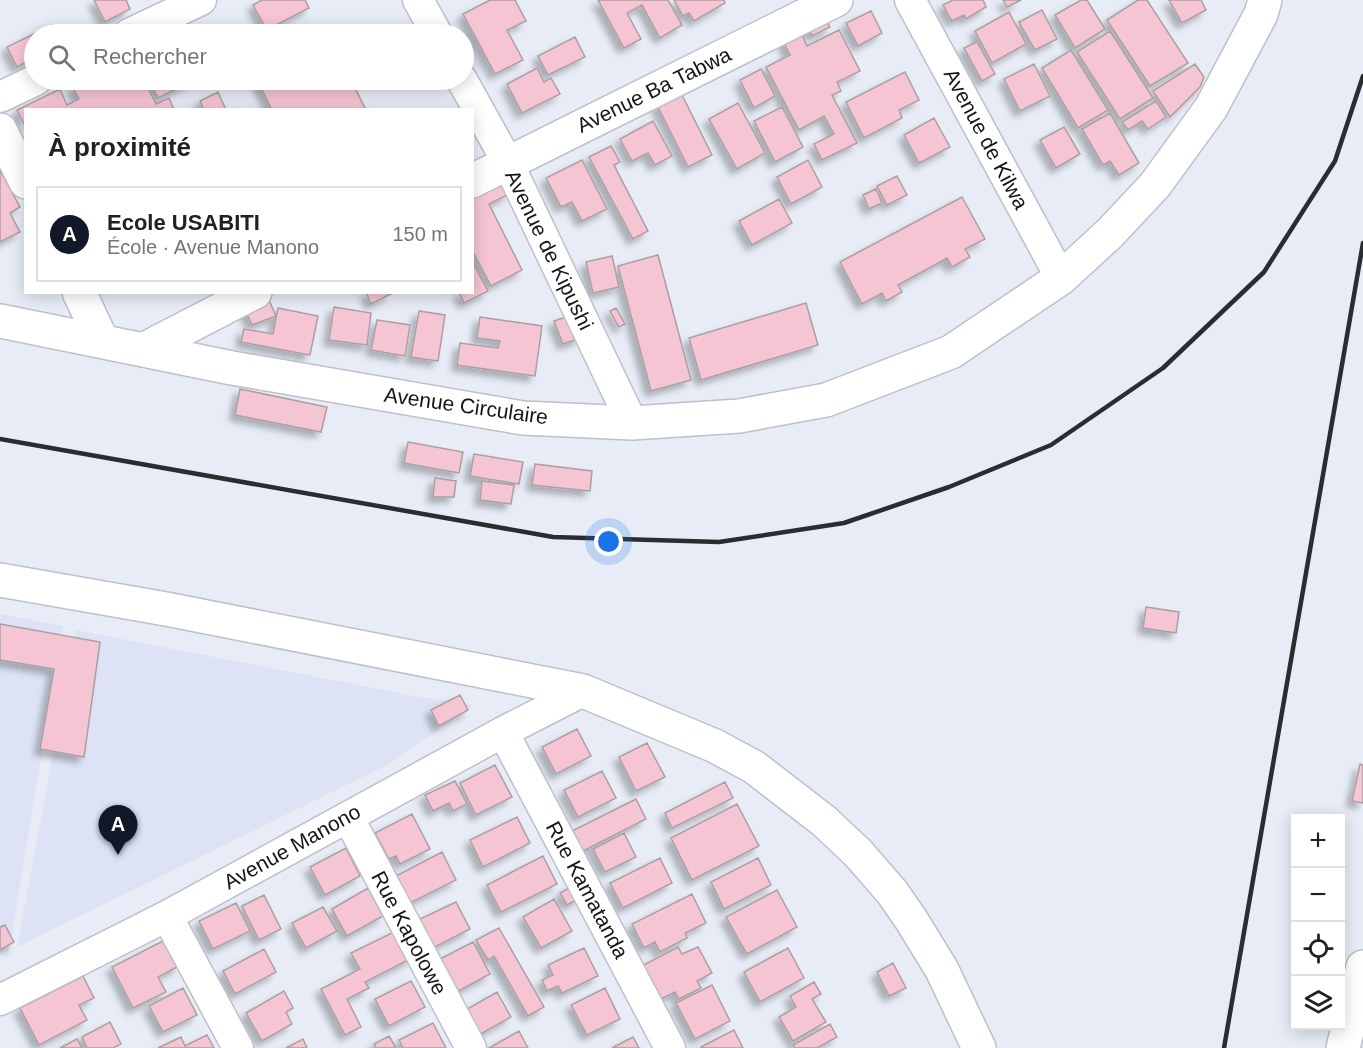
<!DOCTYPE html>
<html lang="fr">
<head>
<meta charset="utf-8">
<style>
	:root { --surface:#fff; --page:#f2f2f2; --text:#202124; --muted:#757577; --line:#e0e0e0; --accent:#111827 }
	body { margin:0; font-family:Helvetica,sans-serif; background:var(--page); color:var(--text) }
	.controls { position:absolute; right:18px; bottom:18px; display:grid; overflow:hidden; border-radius:0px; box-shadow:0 3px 15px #0003 }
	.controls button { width:54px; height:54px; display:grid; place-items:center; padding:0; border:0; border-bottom:2px solid var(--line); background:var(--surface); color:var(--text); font:30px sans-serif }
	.you { position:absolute; left:609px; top:542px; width:21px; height:21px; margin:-15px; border:4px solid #fff; border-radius:50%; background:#1a73e8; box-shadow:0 0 0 9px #1a73e833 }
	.badge { display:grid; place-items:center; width:39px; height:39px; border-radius:50%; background:var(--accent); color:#fff; font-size:20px; font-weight:700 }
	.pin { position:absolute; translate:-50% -50px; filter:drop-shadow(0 2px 3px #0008) }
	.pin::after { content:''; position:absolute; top:32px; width:21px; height:18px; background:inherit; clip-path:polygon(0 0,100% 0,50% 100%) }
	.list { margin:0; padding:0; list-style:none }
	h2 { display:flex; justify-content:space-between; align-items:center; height:78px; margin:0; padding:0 24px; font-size:26px }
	h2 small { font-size:20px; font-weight:400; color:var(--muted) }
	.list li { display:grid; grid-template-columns:39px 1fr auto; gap:18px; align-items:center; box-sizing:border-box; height:96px; margin:0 12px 12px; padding:0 12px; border:2px solid var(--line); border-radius:0px }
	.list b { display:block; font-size:22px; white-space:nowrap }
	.list p { margin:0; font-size:20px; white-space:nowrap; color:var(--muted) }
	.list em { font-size:20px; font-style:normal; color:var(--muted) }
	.icon { flex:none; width:33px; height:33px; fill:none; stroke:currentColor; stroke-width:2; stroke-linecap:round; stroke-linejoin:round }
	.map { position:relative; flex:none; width:1363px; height:1048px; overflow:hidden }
	.search { position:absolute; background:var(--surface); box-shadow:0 3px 15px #0003; left:24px; top:24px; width:450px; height:66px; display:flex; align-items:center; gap:15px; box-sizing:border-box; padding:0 21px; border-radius:33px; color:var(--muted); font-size:22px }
	.panel { position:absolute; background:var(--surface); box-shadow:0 3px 15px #0003; left:24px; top:108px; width:450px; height:186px; border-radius:0px }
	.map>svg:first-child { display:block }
</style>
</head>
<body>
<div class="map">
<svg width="1363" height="1048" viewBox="0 0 1363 1048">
	<defs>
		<filter id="shadow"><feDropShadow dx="-5.5" dy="5.5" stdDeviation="3" flood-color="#0004"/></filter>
	</defs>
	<rect width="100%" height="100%" fill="#e7ecf6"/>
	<path fill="#dde3f5" d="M0,614L63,626L8,958L0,952Z
		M76,630L409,695L474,705L389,764L17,947Z"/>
	<path fill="#f6c5d3" stroke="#ab9fa2" stroke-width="1.5" filter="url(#shadow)" d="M94,0H126L130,9L105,22Z
		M262,0H305L309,8L267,30L253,5Z
		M490,0H515L526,21L507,30L523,60L495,74L463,14Z
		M598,0H668L682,25L660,38L642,5L627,13L641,39L624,48Z
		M674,0H724L725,3L694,21L689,13L683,16Z
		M953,0H983L986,7L966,19L964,15L952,21L943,5Z
		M1003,0H1021L1007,7Z
		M1081,0H1087L1105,29L1075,48L1055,15Z
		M1138,0H1147L1188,63L1150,86L1107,20Z
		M1169,0H1201L1206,10L1182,23Z
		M1042,10L1057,39L1035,50L1019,22Z
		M871,11L882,33L858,46L846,23Z
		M822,12L830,27L812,36L809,29L801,33L807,46L839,30L860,71L837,82L841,91L832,95L857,143L822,160L814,144L834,134L824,116L799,130L766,67L790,55L783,41Z
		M1009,12L1026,44L992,63L975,31Z
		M52,25L57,34H34V58L17,67L7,47Z
		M1110,31L1153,98L1120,119L1077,52Z
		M575,37L585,57L548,75L538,56Z
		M977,42L995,74L982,81L964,48Z
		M1071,50L1108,110L1078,128L1042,68Z
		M1034,64L1050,96L1020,111L1004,79Z
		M1195,64L1204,77L1200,87L1170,117L1153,91Z
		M537,68L544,82L551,78L560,94L522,113L507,84Z
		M761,69L775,96L754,108L740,80Z
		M905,72L919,100L899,110L902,118L864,138L846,102Z
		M87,80H104L107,85L119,80H144L156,104L169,98L174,110H26V128L17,110L60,89L67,105L79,99L72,87Z
		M149,80H194L158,98Z
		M257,80H351L366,110H272Z
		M218,92L226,110H204L200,101Z
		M681,93L712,155L688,167L657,105Z
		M1156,101L1166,117L1148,129L1142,121L1128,130L1122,122Z
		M738,103L765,153L737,169L709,119Z
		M782,107L803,147L775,162L754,121Z
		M1110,113L1139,163L1119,175L1110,161L1103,165L1082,129Z
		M934,118L950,147L919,163L904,135Z
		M653,121L672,156L655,165L648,153L632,161L620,139Z
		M1064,127L1080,154L1056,168L1040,140Z
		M611,146L620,162L614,165L648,231L633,239L589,157Z
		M582,160L607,209L582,221L572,202L561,207L546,178Z
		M808,160L822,187L791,204L777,177Z
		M0,170L20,207L10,213L20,232L0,242Z
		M897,176L907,195L887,205L877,186Z
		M501,177L509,194L489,204L522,270L491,286L472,250V191Z
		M876,189L882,203L869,209L863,195Z
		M962,197L985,239L965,249L970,257L952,267L947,258L898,285L902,292L886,301L882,293L862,304L840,262Z
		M779,199L792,223L752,245L739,221Z
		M658,255L691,380L651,391L618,266Z
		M612,256L619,287L593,293L586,262Z
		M472,261L488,291L464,303L459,292H472Z
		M366,292H390L391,294L371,304Z
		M269,300L276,316L252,325L245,310Z
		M806,303L818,345L701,380L689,338Z
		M334,307L371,313L367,345L329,340Z
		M278,308L318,316L310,355L241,342L244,329L273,334Z
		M616,308L625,324L619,327L610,311Z
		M419,311L445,315L438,361L411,357Z
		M572,315L581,338L563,344L554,321Z
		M480,317L542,326L535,376L457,365L460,343L498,348L500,341L477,338Z
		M377,320L410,325L405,356L371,350Z
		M240,389L327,407L321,432L235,415Z
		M408,442L463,452L459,473L404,463Z
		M474,454L523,462L519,484L470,476Z
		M535,464L592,471L590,491L532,485Z
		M435,478L456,481L454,497H433Z
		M482,481L514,485L511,504L480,500Z
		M1146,607L1179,612L1176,633L1143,628Z
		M0,624L100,642L84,757L40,749L54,669L0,660Z
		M460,695L468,710L439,726L431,710Z
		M577,729L591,756L556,774L542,747Z
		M647,743L665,777L636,791L619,757Z
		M1360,764L1363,765V803L1352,801Z
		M495,765L512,797L476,815L460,783Z
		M602,771L616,798L578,817L564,790Z
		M455,781L467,804L453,811L449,803L433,811L425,795Z
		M725,782L733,798L672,828L665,813Z
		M636,799L646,819L581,852L570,832Z
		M737,804L759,846L692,880L671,838Z
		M412,814L430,849L400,864L396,856L389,859L375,833Z
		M517,817L530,843L483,867L470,840Z
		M624,833L636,857L605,872L593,849Z
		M346,848L360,876L325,895L310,867Z
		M442,852L456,880L410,903L396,876Z
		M543,856L557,884L501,912L487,885Z
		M660,858L672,883L623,908L610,883Z
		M758,858L771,885L724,909L711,882Z
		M574,885L580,898L567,905L560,893Z
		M368,888L383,916L347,936L332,909Z
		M777,890L797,927L747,954L726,917Z
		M692,894L706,923L685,933L687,938L660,952L655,942L644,948L632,924Z
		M264,895L281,929L259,940L242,906Z
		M554,899L572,931L541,948L523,917Z
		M456,902L470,929L433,948L418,920Z
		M236,903L250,931L213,949L199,921Z
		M323,907L337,931L306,948L292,923Z
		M5,925L14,942L0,950V927Z
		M499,928L544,1007L528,1016L494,956L488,960L476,940Z
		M398,930L412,958L365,982L369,988L347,999L361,1027L345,1035L321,989L360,969L351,953Z
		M165,940L179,966L158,977L166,992L133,1008L112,967Z
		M473,942L490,974L451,995L434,962Z
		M678,947L682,954L698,947L712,973L697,981L701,988L679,999L675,992L655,1002L638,968Z
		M584,948L598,976L562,993L558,986L547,991L542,980L553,975L548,965Z
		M788,948L804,978L760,1002L744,972Z
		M264,949L276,972L235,994L223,971Z
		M893,963L906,988L889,996L877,972Z
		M83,976L94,998L79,1005L87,1020L39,1045L20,1008Z
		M411,981L425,1007L389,1026L375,999Z
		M814,982L821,994L812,999L826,1022L793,1041L779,1017L796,1007L790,996Z
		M712,985L730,1021L695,1039L676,1003Z
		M183,988L197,1015L163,1032L149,1006Z
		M605,988L620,1019L587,1035L571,1005Z
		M284,991L293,1008L286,1012L292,1024L262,1041L246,1013Z
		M497,992L511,1017L477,1036L464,1011Z
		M110,1022L121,1044L113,1048H87L82,1037Z
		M433,1023L446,1048H403L399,1040Z
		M830,1024L837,1037L817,1048H795L793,1045Z
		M734,1030L743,1048H702L701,1047Z
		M519,1031L528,1048H489Z
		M207,1035L214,1048H158L181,1037L185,1046Z
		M389,1036L396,1048H376L374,1044Z
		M633,1037L639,1048H612Z
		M77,1039L82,1048H60Z
		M303,1039L307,1048H286Z"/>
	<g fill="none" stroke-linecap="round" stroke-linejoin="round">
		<g stroke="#bcc0ca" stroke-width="33">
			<path id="street" d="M418,0L437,34
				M910,0L1061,278
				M129,34L201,0
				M462,80L508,163L632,423
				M0,97L36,80
				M503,732L670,1048
				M348,817L471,1048
				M167,916L238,1048
				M0,1000L167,916L503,732L583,691"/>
		</g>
		<g stroke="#bcc0ca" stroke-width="36">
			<path id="secondary" d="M0,130L26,182
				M472,181L836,0
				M79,292L102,341
				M0,321L232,368L523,418L632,423L739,416L826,400L951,352L1061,278L1110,233L1155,185L1211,108L1261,14L1265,0
				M143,350L255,292
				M0,580L166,609L583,691L715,746L754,767L824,821L858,853L892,892L912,921L942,970L979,1048
				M1343,1048L1363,967"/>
		</g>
		<use href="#street" stroke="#fff" stroke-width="30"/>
		<use href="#secondary" stroke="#fff" stroke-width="33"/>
		<path stroke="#2a2d30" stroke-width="4.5" d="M0,439L553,537L719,542L844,523L949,487L1051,445L1163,368L1264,272L1335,161L1363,76
			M1224,1048L1363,243"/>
	</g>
	<g text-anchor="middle" stroke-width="6" stroke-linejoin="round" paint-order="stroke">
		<g font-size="21" fill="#131518" stroke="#fff">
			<text transform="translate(654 90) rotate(-26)" y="7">Avenue Ba Tabwa</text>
			<text transform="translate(986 139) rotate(62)" y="7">Avenue de Kilwa</text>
			<text transform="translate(549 250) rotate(64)" y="7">Avenue de Kipushi</text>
			<text transform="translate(466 406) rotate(8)" y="7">Avenue Circulaire</text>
			<text transform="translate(292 847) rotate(-29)" y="7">Avenue Manono</text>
			<text transform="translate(587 890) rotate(62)" y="7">Rue Kamatanda</text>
			<text transform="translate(409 933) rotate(62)" y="7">Rue Kapolowe</text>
		</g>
	</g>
</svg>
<div class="controls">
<button>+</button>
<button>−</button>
<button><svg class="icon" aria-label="locate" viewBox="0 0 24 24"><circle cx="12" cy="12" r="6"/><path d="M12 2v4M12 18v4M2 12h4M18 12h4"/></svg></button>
<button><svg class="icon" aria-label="layers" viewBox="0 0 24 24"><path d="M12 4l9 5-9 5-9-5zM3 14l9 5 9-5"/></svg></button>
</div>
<div class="you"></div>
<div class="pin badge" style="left:118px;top:855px">A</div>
<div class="search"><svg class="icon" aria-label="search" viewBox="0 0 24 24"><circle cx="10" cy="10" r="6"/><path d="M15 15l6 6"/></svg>Rechercher</div>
<section class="panel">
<h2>À proximité<small></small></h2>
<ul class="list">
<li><span class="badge">A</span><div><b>Ecole USABITI</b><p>École · Avenue Manono</p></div><em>150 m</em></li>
</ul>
</section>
</div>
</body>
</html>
